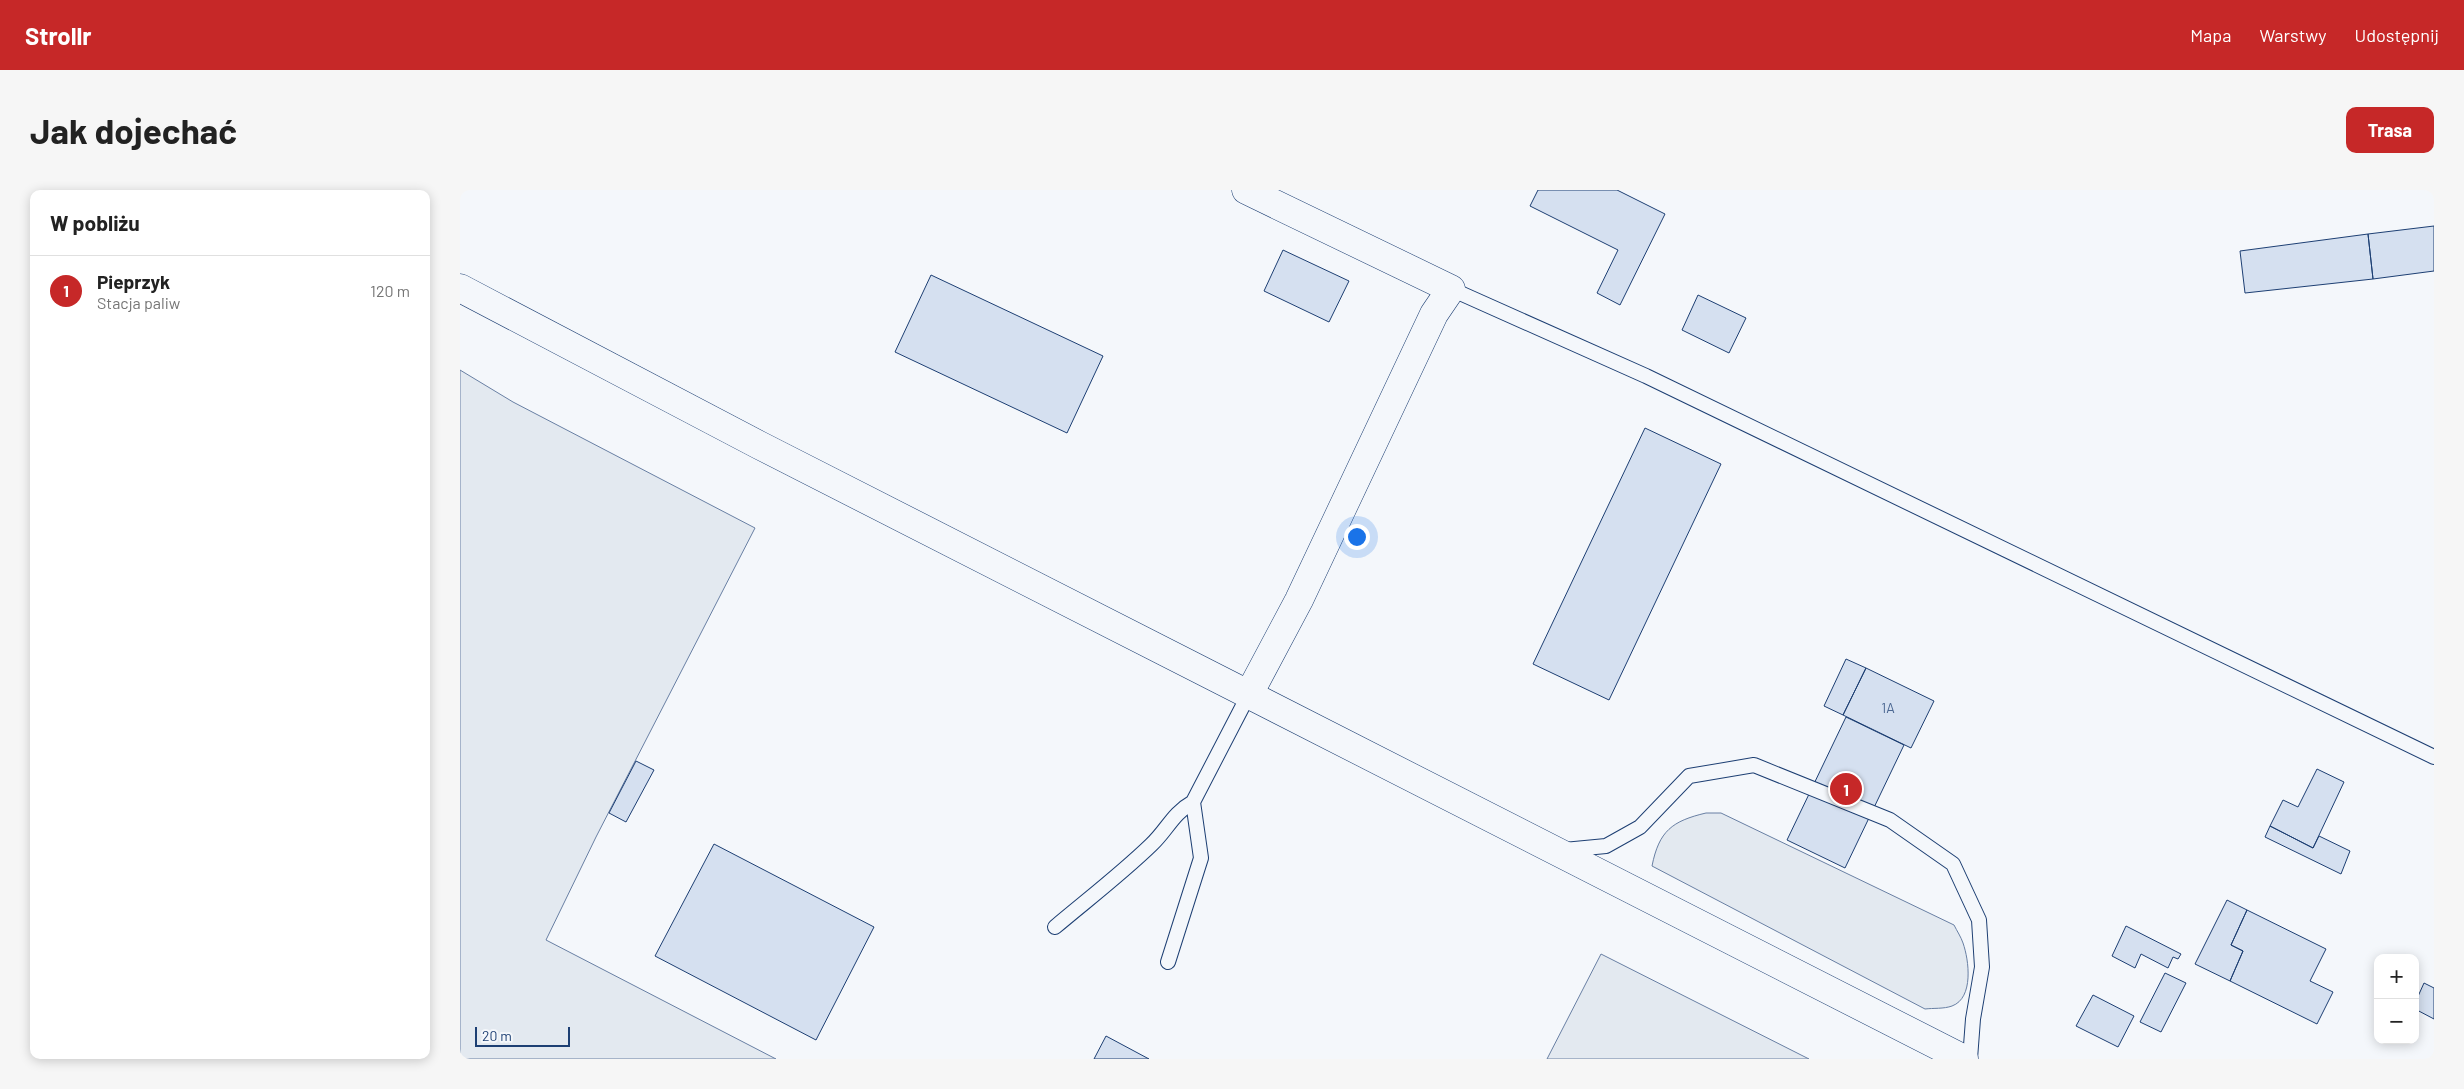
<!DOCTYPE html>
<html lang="pl">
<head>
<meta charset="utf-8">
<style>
	:root { --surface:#fff; --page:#f6f6f6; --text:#222; --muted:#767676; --line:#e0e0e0; --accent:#c62828 }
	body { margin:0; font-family:Barlow,sans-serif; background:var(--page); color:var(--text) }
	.controls { position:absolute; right:15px; bottom:15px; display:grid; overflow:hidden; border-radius:10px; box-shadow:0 2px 12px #0003 }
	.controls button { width:45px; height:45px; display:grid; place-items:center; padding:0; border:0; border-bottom:1px solid var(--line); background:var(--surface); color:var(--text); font:25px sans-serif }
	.scale { position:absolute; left:15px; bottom:12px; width:95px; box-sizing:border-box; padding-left:5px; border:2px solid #1d3f73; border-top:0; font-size:14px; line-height:18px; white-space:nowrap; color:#1d3f73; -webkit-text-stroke:4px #f4f7fb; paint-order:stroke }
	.you { position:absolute; left:896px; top:346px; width:18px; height:18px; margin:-12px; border:4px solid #fff; border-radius:50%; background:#1a73e8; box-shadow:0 0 0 8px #1a73e833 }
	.badge { display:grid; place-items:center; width:32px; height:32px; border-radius:50%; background:var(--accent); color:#fff; font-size:16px; font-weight:700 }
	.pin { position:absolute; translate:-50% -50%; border:2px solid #fff; box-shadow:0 1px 5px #0006 }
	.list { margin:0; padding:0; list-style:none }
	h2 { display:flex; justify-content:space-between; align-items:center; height:65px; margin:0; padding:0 20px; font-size:21px }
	h2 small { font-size:16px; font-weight:400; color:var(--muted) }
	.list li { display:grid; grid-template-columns:32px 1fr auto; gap:15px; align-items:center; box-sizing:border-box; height:70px; padding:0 20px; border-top:1px solid var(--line) }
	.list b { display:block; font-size:19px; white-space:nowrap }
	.list p { margin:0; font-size:16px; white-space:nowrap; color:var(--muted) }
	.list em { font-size:16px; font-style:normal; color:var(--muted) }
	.map { position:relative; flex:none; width:1974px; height:869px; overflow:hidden; border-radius:10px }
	header { display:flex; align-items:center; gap:30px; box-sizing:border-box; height:70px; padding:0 25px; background:var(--accent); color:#fff }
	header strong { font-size:24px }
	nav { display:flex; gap:28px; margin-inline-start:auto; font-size:18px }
	.intro { display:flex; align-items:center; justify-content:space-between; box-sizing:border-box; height:120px; padding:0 30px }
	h1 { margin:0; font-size:35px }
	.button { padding:12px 22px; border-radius:10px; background:var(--accent); color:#fff; font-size:18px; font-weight:700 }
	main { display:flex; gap:30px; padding:0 30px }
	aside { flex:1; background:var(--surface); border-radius:10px; box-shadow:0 2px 12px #0003 }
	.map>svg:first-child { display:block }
</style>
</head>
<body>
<header>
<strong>Strollr</strong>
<nav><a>Mapa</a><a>Warstwy</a><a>Udostępnij</a></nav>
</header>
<div class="intro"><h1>Jak dojechać</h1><a class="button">Trasa</a></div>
<main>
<aside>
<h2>W pobliżu<small></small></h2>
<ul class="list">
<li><span class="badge">1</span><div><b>Pieprzyk</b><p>Stacja paliw</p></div><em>120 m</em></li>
</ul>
</aside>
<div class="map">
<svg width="1974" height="869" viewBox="0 0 1974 869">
	<rect width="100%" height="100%" fill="#f4f7fb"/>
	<path fill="#e3e9f0" stroke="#687fa3" d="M0,180L53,212L295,338L136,647L86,750L316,869H0Z
		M1246,623H1261L1494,735C1497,741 1501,747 1503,753C1509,770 1514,808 1492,816C1484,819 1473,818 1465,819L1192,676C1199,641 1212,631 1246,623Z
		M1141,764L1349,869H1087Z"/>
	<path fill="#d5e0f0" stroke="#1d3f73" d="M1078,0H1157L1205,24L1160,115L1137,103L1158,60L1070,16Z
		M1974,36V81L1913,89L1908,44Z
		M1908,44L1913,89L1785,103L1780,61Z
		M823,60L889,91L869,132L804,101Z
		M471,85L643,166L607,243L435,162Z
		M1238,105L1286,128L1269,163L1222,140Z
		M1185,238L1261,274L1149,510L1073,474Z
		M1386,469L1406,478L1383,525L1364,516Z
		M1406,478L1474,511L1451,558L1383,525Z
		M1386,527L1444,555L1385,678L1327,650Z
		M176,571L194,580L166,632L149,623Z
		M1857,579L1884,592L1853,658L1810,636L1823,610L1838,617Z
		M1810,636L1853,658L1859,646L1890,661L1881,684L1805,647Z
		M254,654L414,737L356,850L195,766Z
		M1767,710L1787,720L1771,755L1783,761L1770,791L1735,774Z
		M1787,720L1866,759L1850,791L1873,802L1857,834L1770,791L1783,761L1771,755Z
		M1666,736L1721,764L1718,769L1713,767L1708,778L1681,764L1675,778L1652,766Z
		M1705,783L1726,793L1701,842L1680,832Z
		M1964,793L1974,798V829L1955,819V813Z
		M1633,805L1674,826L1658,857L1616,836Z
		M646,846L689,869H634Z"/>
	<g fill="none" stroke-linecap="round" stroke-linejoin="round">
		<g stroke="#1d3f73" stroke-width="16">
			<path id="service" d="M991,99L1186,186L1974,567
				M1104,660L1146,656L1180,637L1229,586L1294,575L1430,630L1493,674L1519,730L1522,777L1513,829L1510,869
				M595,737C627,710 661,684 691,655C708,639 712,624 733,612L789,504
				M708,772L741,668L733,612"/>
		</g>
		<g stroke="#1d3f73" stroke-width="29">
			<path id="minor" d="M786,0L991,99L974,124L839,410L789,504"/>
		</g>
		<g stroke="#1d3f73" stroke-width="29">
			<path id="primary" d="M0,98L299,255L1504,869"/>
		</g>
		<use href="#service" stroke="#f4f7fb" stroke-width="14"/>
		<use href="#minor" stroke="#f4f7fb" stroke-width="28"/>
		<use href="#primary" stroke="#f4f7fb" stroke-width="28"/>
	</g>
	<g text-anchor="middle" stroke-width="4" stroke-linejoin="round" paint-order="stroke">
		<g font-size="14" fill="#4b6792">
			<text x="1428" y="523">1A</text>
		</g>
	</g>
</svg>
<div class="controls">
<button>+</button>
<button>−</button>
</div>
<div class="scale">20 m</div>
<div class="you"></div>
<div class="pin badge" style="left:1386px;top:599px">1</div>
</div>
</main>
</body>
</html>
